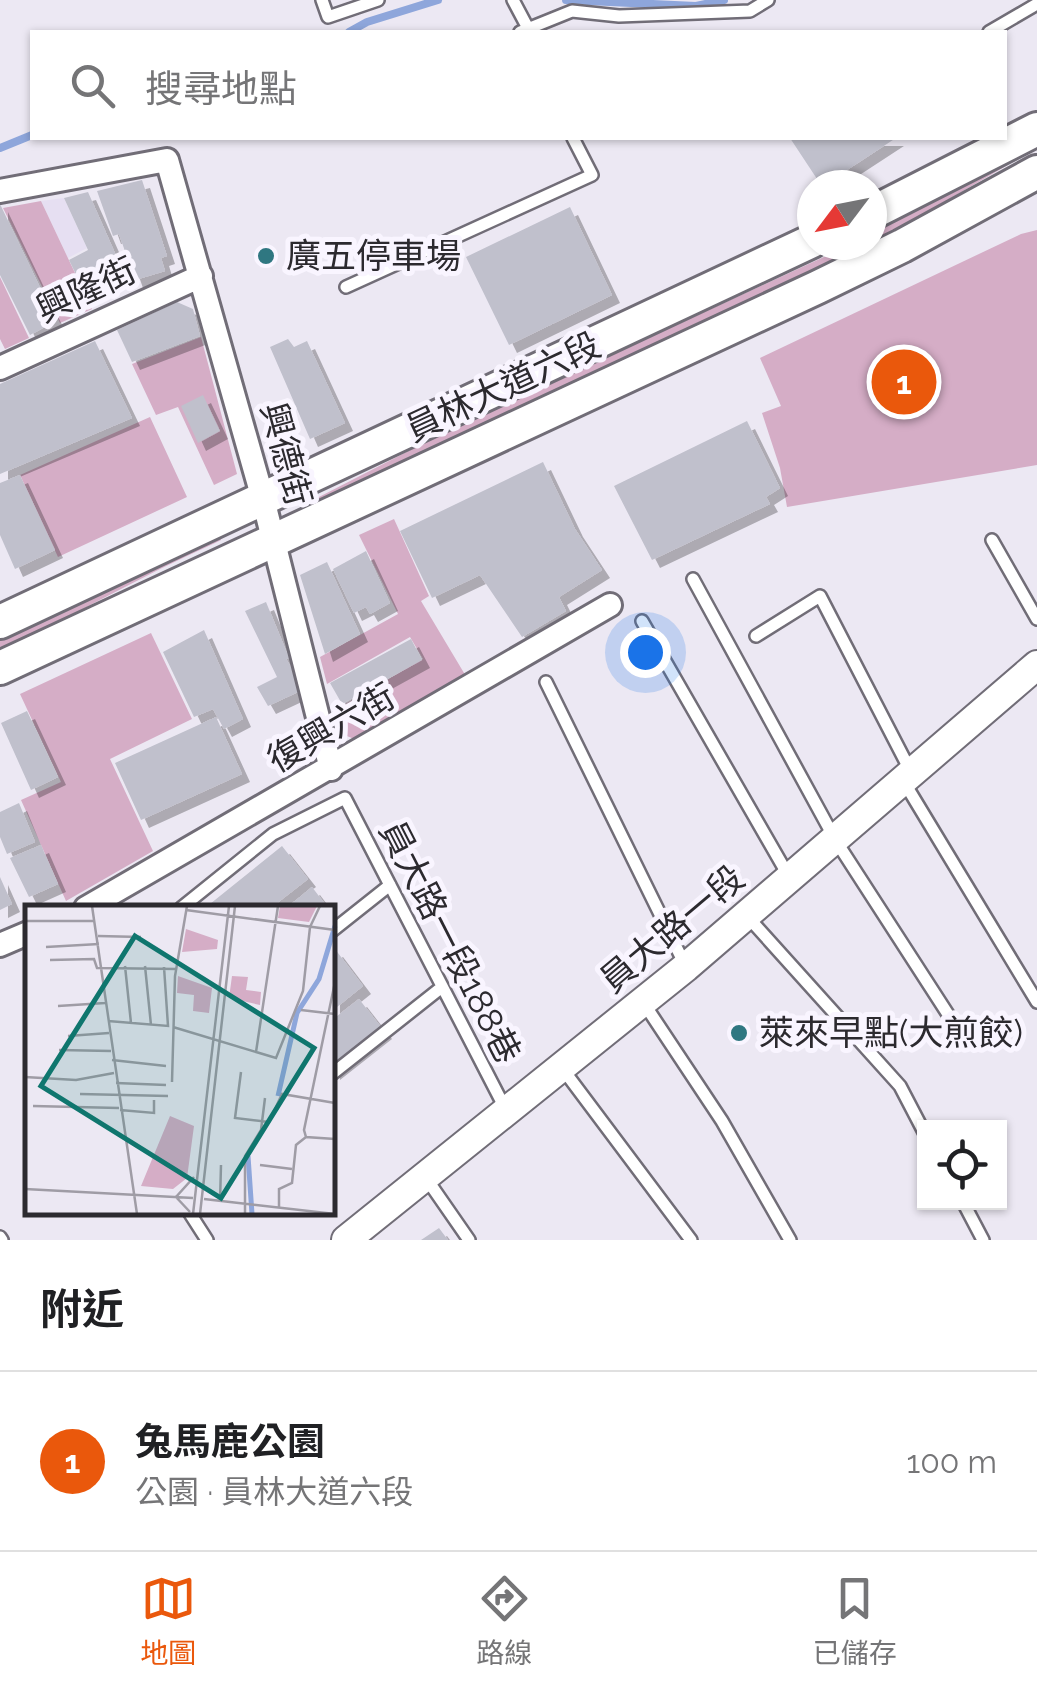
<!DOCTYPE html>
<html lang="zh-TW">
<head>
<meta charset="utf-8">
<style>
	:root { --surface:#fff; --page:#f6f6f6; --text:#202124; --muted:#757577; --line:#e0e0e0; --accent:#ea580c }
	body { margin:0; font-family:Raleway,"Noto Sans TC",sans-serif; background:var(--page); color:var(--text) }
	.controls { position:absolute; right:30px; bottom:30px; display:grid; overflow:hidden; border-radius:0px; box-shadow:0 2px 8px #0004 }
	.controls button { width:90px; height:90px; display:grid; place-items:center; padding:0; border:0; border-bottom:2px solid var(--line); background:var(--surface); color:var(--text); font:50px sans-serif }
	.compass { position:absolute; left:797px; top:170px; width:90px; height:90px; border-radius:50%; background:var(--surface); box-shadow:0 2px 8px #0004; rotate:238deg }
	.you { position:absolute; left:645px; top:652px; width:35px; height:35px; margin:-25px; border:8px solid #fff; border-radius:50%; background:#1a73e8; box-shadow:0 0 0 15px #1a73e833 }
	.badge { display:grid; place-items:center; width:65px; height:65px; border-radius:50%; background:var(--accent); color:#fff; font-size:32px; font-weight:700 }
	.pin { position:absolute; translate:-50% -50%; border:5px solid #fff; box-shadow:0 2px 10px #0006 }
	.list { margin:0; padding:0; list-style:none }
	h2 { display:flex; justify-content:space-between; align-items:center; height:130px; margin:0; padding:0 40px; font-size:42px }
	h2 small { font-size:32px; font-weight:400; color:var(--muted) }
	.list li { display:grid; grid-template-columns:65px 1fr auto; gap:30px; align-items:center; box-sizing:border-box; height:180px; padding:0 40px; border-top:2px solid var(--line) }
	.list b { display:block; font-size:38px; white-space:nowrap }
	.list p { margin:0; font-size:32px; white-space:nowrap; color:var(--muted) }
	.list em { font-size:32px; font-style:normal; color:var(--muted) }
	.icon { flex:none; width:55px; height:55px; fill:none; stroke:currentColor; stroke-width:2; stroke-linecap:round; stroke-linejoin:round }
	.map { position:relative; flex:none; width:1037px; height:1240px; overflow:hidden }
	.search { position:absolute; background:var(--surface); box-shadow:0 2px 8px #0004; left:30px; right:30px; top:30px; height:110px; display:flex; align-items:center; gap:25px; box-sizing:border-box; padding:0 35px; border-radius:0px; color:var(--muted); font-size:38px }
	.sheet { height:310px; background:var(--surface) }
	nav { display:flex; justify-content:space-around; align-items:center; box-sizing:border-box; height:140px; border-top:2px solid var(--line); background:var(--surface); font-size:28px; color:var(--muted) }
	nav a { display:grid; justify-items:center; gap:5px }
	nav .on { color:var(--accent) }
	.map>svg:first-child { display:block }
</style>
</head>
<body>
<div class="map">
<svg width="1037" height="1240" viewBox="0 0 1037 1240">
	<defs>
		<filter id="shadow"><feDropShadow dx="8" dy="8" stdDeviation="0" flood-color="#0004"/></filter>
	</defs>
	<rect width="100%" height="100%" fill="#ece8f3"/>
	<path fill="#e6dff2" d="M64,198L87,248L68,258L41,201Z"/>
	<path fill="#d5adc6" d="M1037,142V148L872,244V234Z
		M41,201L92,309L60,323L3,208Z
		M1037,230V465L787,507L780,468L762,413L781,406L760,358L1021,234Z
		M850,245H870L320,501L317,498L463,423Z
		M0,277L29,338L5,349L0,339Z
		M201,337L237,474L214,485L178,407L156,415L132,364Z
		M150,417L187,497L58,557L20,475Z
		M394,519L429,596L421,601L467,678L359,741L342,734L335,710L423,659L410,637L327,684L320,657L398,614L359,535Z
		M220,536L221,540L215,543C141,576 73,616 0,650V637Z
		M151,633L192,719L110,759L153,851L66,901L21,800L61,782L20,694Z"/>
	<g fill="none" stroke-linecap="round" stroke-linejoin="round">
		<path stroke="#8ea6db" stroke-width="8" d="M566,0L696,6L724,0
			M349,32L367,22L438,0
			M0,148L32,135"/>
	</g>
	<path fill="#c0c0cc" filter="url(#shadow)" d="M790,138H896L824,185H821Z
		M142,180L167,256L161,258L165,271L135,280L119,234L113,236L97,191Z
		M88,192L125,276L107,286L104,280L84,291L69,260L88,250L64,198Z
		M0,204L56,321L30,335L0,275Z
		M570,207L612,295L509,345L466,257Z
		M177,302L193,309L200,336L132,362L117,330Z
		M288,339L294,347L307,341L345,423L310,439L270,347Z
		M95,341L132,418L0,474V384Z
		M203,395L220,431L198,443L181,406Z
		M747,421L780,488L766,497L770,504L652,560L614,486Z
		M543,462L575,529L602,570L559,597L566,611L522,637L480,575L432,598L400,531Z
		M20,475L55,550L15,569L0,535V483Z
		M366,551L390,603L370,614L366,607L354,613L333,569Z
		M327,562L360,634L325,654L300,575Z
		M266,602L289,658L286,659L293,670L298,692L268,706L257,687L277,677L245,611Z
		M204,630L243,719L224,729L213,709L194,717L163,652Z
		M411,639L422,660L342,704L330,683Z
		M27,711L58,777L31,790L1,723Z
		M216,717L242,774L141,820L115,763Z
		M19,803L35,842L7,854L0,837V812Z
		M41,845L58,884L29,897L10,858Z
		M282,846L308,879L281,900L272,908H205Z
		M0,877L12,904L0,910Z
		M312,887L328,908H286L300,897Z
		M335,949L363,986L332,1011V951Z
		M359,999L384,1031L332,1072V1020Z
		M439,1228L448,1240H421Z"/>
	<g fill="none" stroke-linecap="round" stroke-linejoin="round">
		<g stroke="#716d77" stroke-width="16">
			<path id="service" d="M322,0L328,17L378,0
				M513,0L530,32
				M520,32L572,11L619,16L750,11L768,0
				M989,32L1037,4
				M346,287L592,175L573,138
				M992,540L1037,619
				M693,579L836,841L953,1022
				M642,621L788,875
				M756,636L820,596L910,770
				M546,682L686,967
				M904,782L1037,1002
				M181,908L273,834L345,798L507,1112
				M747,916L900,1086L924,1132
				M332,931L390,885
				M643,1002L722,1121L790,1240
				M562,1068L691,1240
				M332,1074L442,987
				M426,1178L469,1240
				M963,1202L983,1240
				M189,1212L207,1240
				M0,1237L2,1240"/>
		</g>
		<g stroke="#716d77" stroke-width="28">
			<path id="minor" d="M0,191L167,160L263,499L331,769
				M0,368L201,276
				M86,908L610,605
				M0,945L28,933"/>
		</g>
		<g stroke="#716d77" stroke-width="32">
			<path id="tertiary" d="M346,1240L686,967L1037,665"/>
		</g>
		<g stroke="#716d77" stroke-width="38">
			<path id="secondary" d="M872,213L1037,129
				M0,622L812,241
				M0,668L818,287L902,246L1037,172"/>
		</g>
		<use href="#service" stroke="#fff" stroke-width="11"/>
		<use href="#minor" stroke="#fff" stroke-width="22"/>
		<use href="#tertiary" stroke="#fff" stroke-width="28"/>
		<use href="#secondary" stroke="#fff" stroke-width="32"/>
	</g>
	<g fill="#2f7781" stroke="#f9f5ff" stroke-width="4">
		<circle cx="266" cy="256" r="10"/>
		<circle cx="739" cy="1033" r="10"/>
	</g>
	<g text-anchor="middle" stroke-width="10" stroke-linejoin="round" paint-order="stroke">
		<g font-size="35" fill="#2c2a2f" stroke="#f9f5ff" text-anchor="start">
			<text x="286" y="268">廣五停車場</text>
			<text x="759" y="1045">萊來早點(大煎餃)</text>
		</g>
		<g font-size="35" fill="#2c2a2f" stroke="#f9f5ff">
			<text transform="translate(86 290) rotate(-25)" y="12">興隆街</text>
			<text transform="translate(503 387) rotate(-25)" y="12">員林大道六段</text>
			<text transform="translate(286 454) rotate(75)" y="12">興德街</text>
			<text transform="translate(331 728) rotate(-30)" y="12">復興六街</text>
			<text transform="translate(672 929) rotate(-40)" y="12">員大路一段</text>
			<text transform="translate(450 942) rotate(63)" y="12">員大路一段188巷</text>
		</g>
	</g>
	<g transform="translate(25 905)">
		<rect width="310" height="310" fill="#ece8f3"/>
		<path d="M255,1H292L284,17L253,13ZM161,24L193,35L192,44L157,47ZM153,71L187,83L184,108L168,106L169,90L152,88ZM207,71L223,72L221,85L236,87L235,100L204,93ZM145,211L169,221L162,273L148,284L116,281Z" fill="#d5adc6"/>
		<path fill="none" stroke="#8ea6db" stroke-width="5" d="M253,191L272,108L294,74L310,21M223,251L227,309"/>
		<path fill="none" stroke="#9f9ca5" stroke-width="2.5" d="M67,1L112,309M161,5L310,25M0,16H69M73,31L116,32M21,42L74,39M25,55L69,54L72,63L152,64M100,61L106,118M120,61L126,120M310,77L279,225L281,232L310,234M33,101L80,98M276,105L310,109M83,116L143,121L139,62M148,122L251,153L278,86L285,22L295,1M43,131L84,128M34,145L86,146M231,147L253,1M87,155L141,161M216,167L210,213L244,217L257,189L310,198M0,172L51,175L89,168M147,177L150,71L162,1M91,178L141,180M55,189L143,191M8,201L94,203M95,205L129,208V195M235,260L267,264M0,284L168,293M179,294L310,309M195,297L196,260M254,303V284L267,278L271,240L281,232M165,307L151,292L169,272M168,309L204,1M175,309L210,1M220,309V251L236,225L240,193"/>
		<path fill="#0f766e" fill-opacity="0.15" stroke="#0f766e" stroke-width="5" d="M110,31L289,143L196,293L16,181Z"/>
		<rect width="310" height="310" fill="none" stroke="#2c2a2f" stroke-width="5"/>
	</g>
</svg>
<div class="controls">
<button><svg class="icon" aria-label="locate" viewBox="0 0 24 24"><circle cx="12" cy="12" r="6"/><path d="M12 2v4M12 18v4M2 12h4M18 12h4"/></svg></button>
</div>
<svg class="compass" viewBox="-18 -18 36 36"><path d="M0-13l5 13h-10z" fill="#e53935"/><path d="M0 13l5-13h-10z" fill="#757577"/></svg>
<div class="you"></div>
<div class="pin badge" style="left:904px;top:382px">1</div>
<div class="search"><svg class="icon" aria-label="search" viewBox="0 0 24 24"><circle cx="10" cy="10" r="6"/><path d="M15 15l6 6"/></svg>搜尋地點</div>
</div>
<section class="sheet">
<h2>附近<small></small></h2>
<ul class="list">
<li><span class="badge">1</span><div><b>兔馬鹿公園</b><p>公園 · 員林大道六段</p></div><em>100 m</em></li>
</ul>
</section>
<nav>
<a class="on"><svg class="icon" aria-label="map" viewBox="0 0 24 24"><path d="M3 6l6-2 6 2 6-2v14l-6 2-6-2-6 2zM9 4v14M15 6v14"/></svg>地圖</a>
<a><svg class="icon" aria-label="directions" viewBox="0 0 24 24"><path d="M12 3l9 9-9 9-9-9zM9 14v-3h6M13 9l2 2-2 2"/></svg>路線</a>
<a><svg class="icon" aria-label="saved" viewBox="0 0 24 24"><path d="M7 4h10v16l-5-4-5 4z"/></svg>已儲存</a>
</nav>
</body>
</html>
